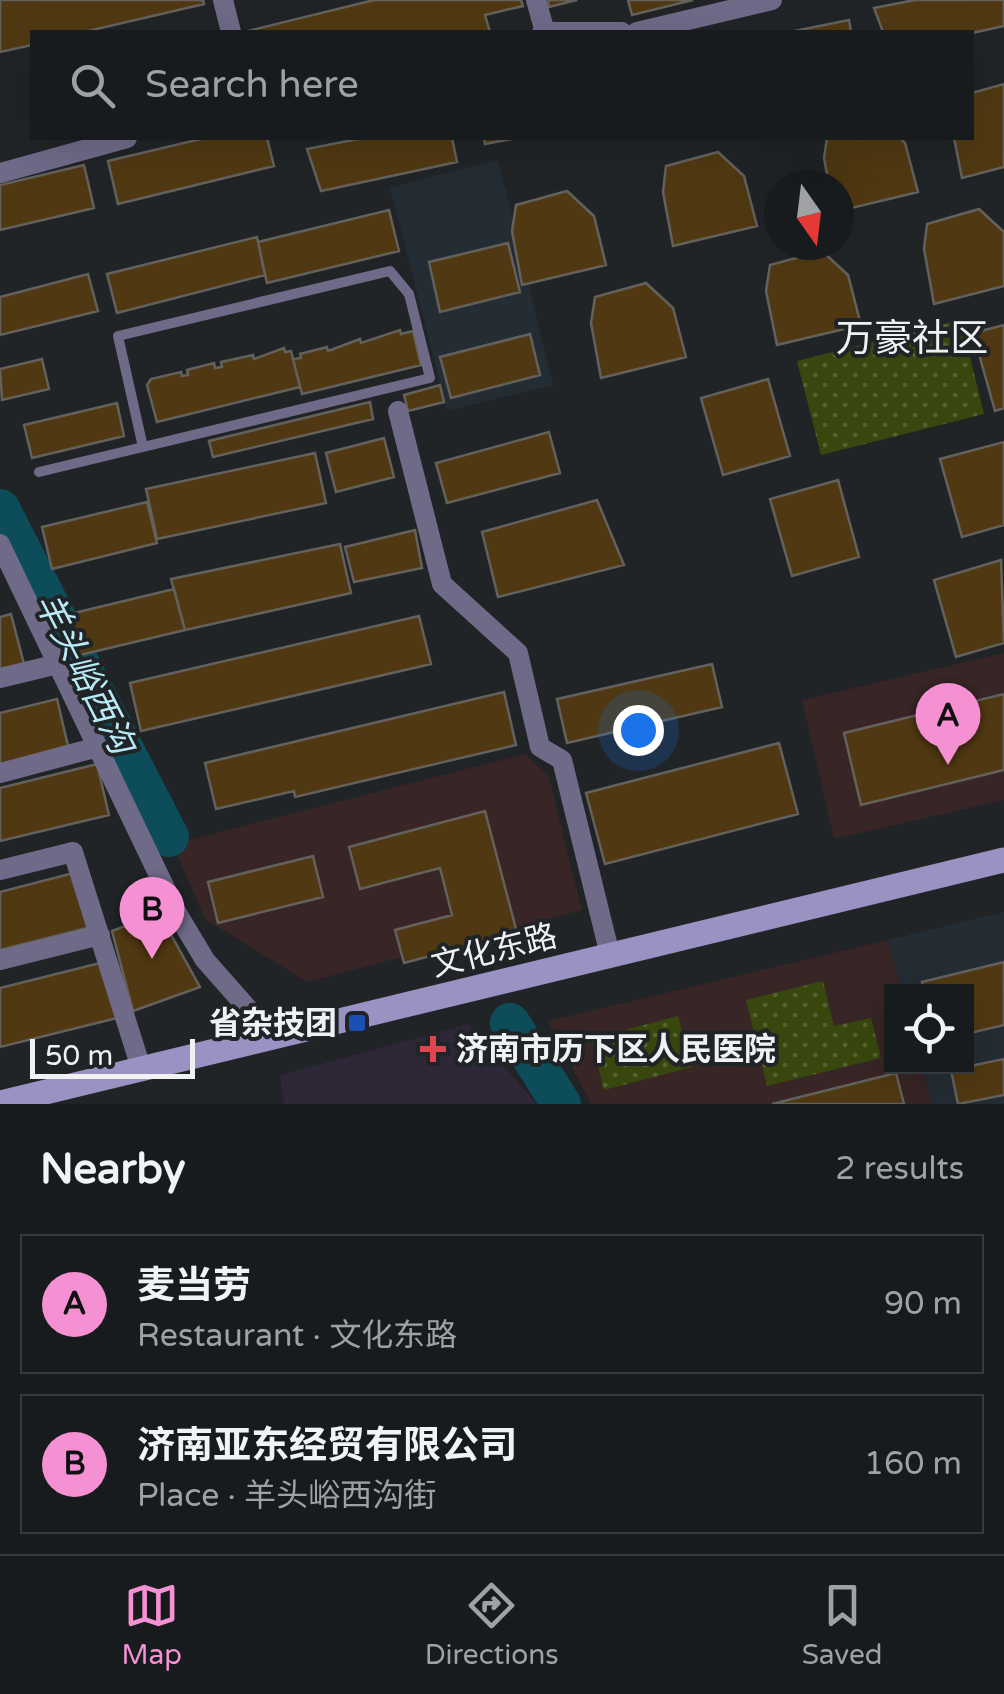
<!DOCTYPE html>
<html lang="en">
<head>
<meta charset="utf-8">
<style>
	:root { --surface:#181b1d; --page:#212426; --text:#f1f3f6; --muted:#9fa1a4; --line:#36393b; --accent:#f591d2 }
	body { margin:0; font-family:"Varela Round","Noto Sans SC",sans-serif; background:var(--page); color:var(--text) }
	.controls { position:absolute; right:30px; bottom:30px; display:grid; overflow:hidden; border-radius:0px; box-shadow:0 10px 40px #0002 }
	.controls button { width:90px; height:90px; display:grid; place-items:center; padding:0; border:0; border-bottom:2px solid var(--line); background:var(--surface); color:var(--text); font:50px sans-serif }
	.compass { position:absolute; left:764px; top:170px; width:90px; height:90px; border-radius:50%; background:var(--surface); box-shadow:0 10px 40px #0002; rotate:166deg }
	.scale { position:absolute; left:30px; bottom:25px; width:165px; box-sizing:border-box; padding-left:10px; border:5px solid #eff1f3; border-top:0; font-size:28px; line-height:35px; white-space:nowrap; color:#eff1f3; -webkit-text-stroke:8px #202427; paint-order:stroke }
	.you { position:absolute; left:638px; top:730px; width:35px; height:35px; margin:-25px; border:8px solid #fff; border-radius:50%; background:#1a73e8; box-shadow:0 0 0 15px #1a73e833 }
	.badge { display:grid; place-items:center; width:65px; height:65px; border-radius:50%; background:var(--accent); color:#111; font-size:32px; font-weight:700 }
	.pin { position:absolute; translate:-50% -82px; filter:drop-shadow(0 2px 5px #0008) }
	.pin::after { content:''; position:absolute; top:52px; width:35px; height:30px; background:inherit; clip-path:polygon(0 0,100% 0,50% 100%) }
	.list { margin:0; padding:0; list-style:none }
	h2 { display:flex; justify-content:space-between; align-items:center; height:130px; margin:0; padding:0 40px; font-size:42px }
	h2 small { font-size:32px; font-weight:400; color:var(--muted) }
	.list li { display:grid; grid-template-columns:65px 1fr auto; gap:30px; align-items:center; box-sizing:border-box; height:140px; margin:0 20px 20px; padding:0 20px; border:2px solid var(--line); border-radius:0px }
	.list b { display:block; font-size:38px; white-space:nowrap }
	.list p { margin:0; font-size:32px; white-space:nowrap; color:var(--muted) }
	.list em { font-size:32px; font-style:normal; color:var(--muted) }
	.icon { flex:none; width:55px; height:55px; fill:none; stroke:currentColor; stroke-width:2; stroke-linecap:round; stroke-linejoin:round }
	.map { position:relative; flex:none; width:1004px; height:1104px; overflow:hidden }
	.search { position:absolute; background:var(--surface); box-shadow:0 10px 40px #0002; left:30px; right:30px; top:30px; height:110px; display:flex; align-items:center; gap:25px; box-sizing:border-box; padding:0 35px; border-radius:0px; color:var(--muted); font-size:38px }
	.sheet { height:450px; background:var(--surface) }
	nav { display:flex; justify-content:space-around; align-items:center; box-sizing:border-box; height:140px; border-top:2px solid var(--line); background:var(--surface); font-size:28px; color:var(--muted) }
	nav a { display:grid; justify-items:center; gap:5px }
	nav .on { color:var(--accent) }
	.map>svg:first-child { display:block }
</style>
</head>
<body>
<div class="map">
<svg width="1004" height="1104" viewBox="0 0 1004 1104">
	<defs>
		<pattern id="park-dots" width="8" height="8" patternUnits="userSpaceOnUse" patternTransform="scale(2.5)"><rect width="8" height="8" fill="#38470d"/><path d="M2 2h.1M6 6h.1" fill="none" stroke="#556231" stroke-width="1.8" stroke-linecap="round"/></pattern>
	</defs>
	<rect width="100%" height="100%" fill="#202427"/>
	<path fill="#382525" d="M1004,653V800L834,839L802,700Z
		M525,754L549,777L582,910L307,982L205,919L173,844Z
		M888,940L902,991L892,992V1066L922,1067L932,1104H591L548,1021Z"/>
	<path fill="#242d34" d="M498,160L553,385L447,411L390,187Z
		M1004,912V1104H932L922,1067L966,1066V992L902,991L888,940Z"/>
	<path fill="#2d2737" d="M469,1024L536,1104H284L280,1075Z"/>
	<path fill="url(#park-dots)" d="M961,320L984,414L821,455L797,361Z
		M823,981L834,1026L871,1018L881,1058L767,1086L746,1000Z
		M678,1016L692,1067L604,1090L591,1039Z"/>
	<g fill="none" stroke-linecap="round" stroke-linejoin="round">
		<path stroke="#0d4c59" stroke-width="40" d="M0,509L169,837
			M510,1023L561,1104"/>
	</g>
	<path fill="#503912" stroke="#64615d" stroke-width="2.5" d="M0,0H203L204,4L84,32H32V45L0,52Z
		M374,0H521L523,6L485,15L490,32H244Z
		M548,0H577L549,7Z
		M628,0H693L632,15Z
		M915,0H1004V26L972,33L883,32L874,8Z
		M849,20L851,32H790Z
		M1004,84V167L962,178L954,138H972V93Z
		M205,138H267L274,166L118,204L108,161Z
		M363,138H452L457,162L321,191L307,149Z
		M484,138H517L485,144Z
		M827,138H900L905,143L918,192L839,211V185H829L824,158Z
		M718,152L744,176L757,226L673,246L663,192L666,166Z
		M84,165L94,208L0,230V185Z
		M567,191L594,216L606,265L522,285L512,231L516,205Z
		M979,209L1004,232V286L934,304L924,249L927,224Z
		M389,210L399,251L267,283L258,242Z
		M257,237L265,275L117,313L107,274Z
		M508,243L520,292L440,312L429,262Z
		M822,251L848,275L861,325L777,345L766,291L770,265Z
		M88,274L98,311L0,335V297Z
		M646,283L673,308L686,357L601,378L591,323L595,297Z
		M1004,325V408L995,411L973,333Z
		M400,330L401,334L413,331L421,365L302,394L293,359L301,358L300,354L327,347L328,351L360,339L361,343Z
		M530,334L540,375L451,398L440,357Z
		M284,348L285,352L291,351L300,387L157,422L147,385L151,379L181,372L182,376L188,375L187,370L214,363L215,368L222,367L221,362L253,355L254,359Z
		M42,359L49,389L2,400L0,369Z
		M768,379L790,456L723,475L701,398Z
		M440,385L444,402L408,411L404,395Z
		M370,402L373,419L213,457L209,441Z
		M117,403L124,436L32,458L24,425Z
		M549,432L560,473L447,503L436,463Z
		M384,438L394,477L336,492L326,453Z
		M1004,442V525L962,537L940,459Z
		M315,453L326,503L157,539L146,489Z
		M838,480L859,557L792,576L770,499Z
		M597,500L624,565L498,597L482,532Z
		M147,502L157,543L52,569L42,527Z
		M415,530L422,568L354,582L345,547Z
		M340,544L351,593L185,630L171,579Z
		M1001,560L1004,643L956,657L934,580Z
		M174,589L185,630L80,655L70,614Z
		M11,614L24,664L0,670V617Z
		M419,616L431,664L141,731L130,683Z
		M712,664L722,707L567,743L557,699Z
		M504,692L516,745L295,797L294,791L216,809L205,763Z
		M1004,694V770L861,805L844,733Z
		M57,699L69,750L0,766V713Z
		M779,743L798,814L605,864L586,793Z
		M97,764L109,815L0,841V788Z
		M485,811L517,933L404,963L395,930L452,915L440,868L360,889L349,847Z
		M313,856L323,897L218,923L208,882Z
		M81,871L95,926L0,950V892Z
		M159,913L200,987L133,1011L112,931Z
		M108,961L121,1017L0,1047V988Z
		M1004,962V1025L966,1034V992H925L922,982Z
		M1004,1059V1095L958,1104L951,1070Z
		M896,1073L904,1104H772Z"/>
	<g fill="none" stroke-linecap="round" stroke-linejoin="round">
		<path stroke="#6f6a88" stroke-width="10" d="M390,271L409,294L430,378L143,447L118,336Z
			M39,472L143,447"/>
		<path stroke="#6f6a88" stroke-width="20" d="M223,0L231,32
			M536,0L545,32
			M542,32H622
			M637,32L772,0
			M0,173L127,138
			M398,411L442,584L518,653L540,747L562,760L610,955
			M0,544L178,915L205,960L273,1037
			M0,678L58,664
			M0,773L98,747
			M0,870L73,852L141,1068
			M0,960L100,935"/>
		<path stroke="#9a92c3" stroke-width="25" d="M0,1103L1004,860"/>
	</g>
	<rect fill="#1a4fb4" stroke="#202427" stroke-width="4" x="347" y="1013" width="20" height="20" rx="5"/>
	<path fill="#e0444e" stroke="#202427" stroke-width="4" d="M428 1034h10v10h10v10h-10v10h-10v-10h-10v-10h10z"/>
	<g text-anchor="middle" stroke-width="8" stroke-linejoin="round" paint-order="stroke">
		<g font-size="32" fill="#eff1f3" stroke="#202427">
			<text transform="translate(494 950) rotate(-14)" y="11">文化东路</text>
		</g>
		<g font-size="32" font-weight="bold" fill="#eff1f3" stroke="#202427" text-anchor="end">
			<text x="337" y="1034">省杂技团</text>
			<text x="456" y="1060" text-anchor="start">济南市历下区人民医院</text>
		</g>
		<g font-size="35" font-style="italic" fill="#b8eaf7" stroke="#202427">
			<text transform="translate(85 673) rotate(63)" y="12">羊头峪西沟</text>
		</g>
		<g font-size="38" fill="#eff1f3" stroke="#202427">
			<text x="912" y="351">万豪社区</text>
		</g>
	</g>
</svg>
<div class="controls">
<button><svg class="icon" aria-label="locate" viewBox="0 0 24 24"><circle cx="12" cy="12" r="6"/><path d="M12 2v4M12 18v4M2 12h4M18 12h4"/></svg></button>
</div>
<svg class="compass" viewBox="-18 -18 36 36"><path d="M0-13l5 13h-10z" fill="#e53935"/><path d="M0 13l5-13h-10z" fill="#9fa1a4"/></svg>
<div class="scale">50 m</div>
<div class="you"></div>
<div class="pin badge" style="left:948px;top:765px">A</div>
<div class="pin badge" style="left:152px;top:959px">B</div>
<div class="search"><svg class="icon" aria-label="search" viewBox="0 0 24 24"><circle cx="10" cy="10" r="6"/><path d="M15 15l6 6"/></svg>Search here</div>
</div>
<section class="sheet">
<h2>Nearby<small>2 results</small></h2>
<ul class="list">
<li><span class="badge">A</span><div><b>麦当劳</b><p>Restaurant · 文化东路</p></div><em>90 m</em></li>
<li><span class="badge">B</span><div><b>济南亚东经贸有限公司</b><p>Place · 羊头峪西沟街</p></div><em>160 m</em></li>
</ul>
</section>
<nav>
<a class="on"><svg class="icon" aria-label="map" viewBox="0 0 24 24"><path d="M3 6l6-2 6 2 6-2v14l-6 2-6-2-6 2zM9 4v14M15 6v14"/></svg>Map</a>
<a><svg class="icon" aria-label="directions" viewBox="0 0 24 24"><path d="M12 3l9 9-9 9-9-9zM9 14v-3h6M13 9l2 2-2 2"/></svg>Directions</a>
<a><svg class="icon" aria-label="saved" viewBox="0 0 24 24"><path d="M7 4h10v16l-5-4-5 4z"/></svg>Saved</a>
</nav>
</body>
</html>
